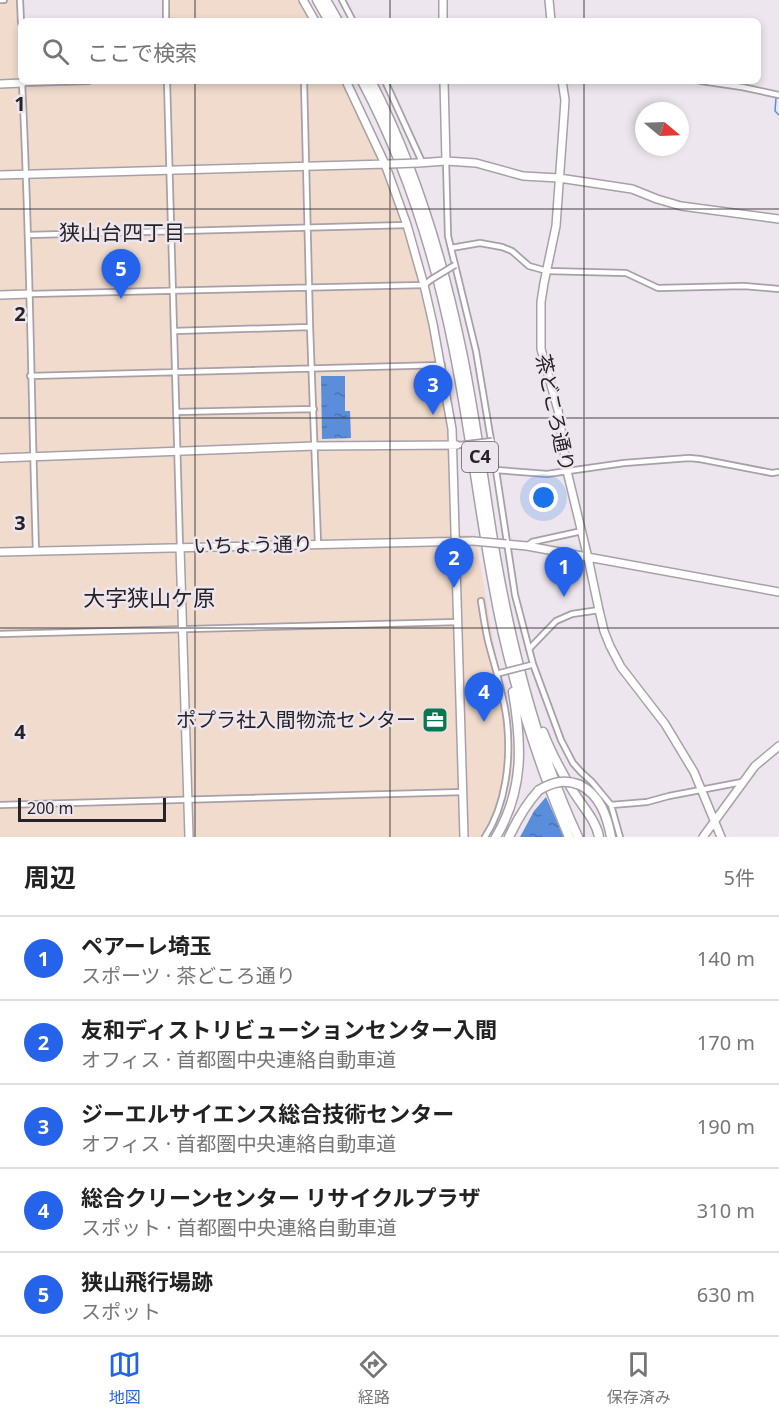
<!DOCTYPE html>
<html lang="ja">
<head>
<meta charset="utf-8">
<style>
	:root { --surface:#fff; --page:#f6f6f6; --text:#222; --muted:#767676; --line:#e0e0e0; --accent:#2563eb }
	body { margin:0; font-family:"Noto Sans","Noto Sans JP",sans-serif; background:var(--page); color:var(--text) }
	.compass { position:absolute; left:635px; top:102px; width:54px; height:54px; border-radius:50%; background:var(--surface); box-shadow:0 3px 9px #0003; rotate:109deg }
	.scale { position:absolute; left:18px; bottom:15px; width:148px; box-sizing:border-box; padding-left:6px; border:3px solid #262326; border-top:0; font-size:16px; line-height:21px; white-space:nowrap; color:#262326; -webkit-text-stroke:4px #eee6ee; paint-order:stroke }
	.you { position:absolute; left:544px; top:498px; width:21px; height:21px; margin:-15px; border:4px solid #fff; border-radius:50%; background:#1a73e8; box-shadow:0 0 0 9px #1a73e833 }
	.badge { display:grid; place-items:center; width:39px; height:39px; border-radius:50%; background:var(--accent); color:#fff; font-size:20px; font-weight:700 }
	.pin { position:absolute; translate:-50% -50px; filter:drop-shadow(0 2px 3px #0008) }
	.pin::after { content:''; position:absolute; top:32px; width:21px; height:18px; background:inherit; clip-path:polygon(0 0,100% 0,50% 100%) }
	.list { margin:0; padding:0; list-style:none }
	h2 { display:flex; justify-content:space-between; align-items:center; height:78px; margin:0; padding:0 24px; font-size:26px }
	h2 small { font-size:20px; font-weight:400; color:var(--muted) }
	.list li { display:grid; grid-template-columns:39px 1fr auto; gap:18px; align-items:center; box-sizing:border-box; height:84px; padding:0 24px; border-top:2px solid var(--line) }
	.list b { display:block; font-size:22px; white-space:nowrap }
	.list p { margin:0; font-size:20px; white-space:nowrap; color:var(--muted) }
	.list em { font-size:20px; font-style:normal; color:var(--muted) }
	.icon { flex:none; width:33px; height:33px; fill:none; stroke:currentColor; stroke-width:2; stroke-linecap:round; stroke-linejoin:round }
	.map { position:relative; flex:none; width:779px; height:837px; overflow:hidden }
	.search { position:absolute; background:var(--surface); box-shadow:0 3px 9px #0003; left:18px; right:18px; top:18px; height:66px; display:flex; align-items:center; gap:15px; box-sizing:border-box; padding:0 21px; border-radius:9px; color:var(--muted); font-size:22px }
	.sheet { height:498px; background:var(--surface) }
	nav { display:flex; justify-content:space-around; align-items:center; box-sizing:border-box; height:84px; border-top:2px solid var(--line); background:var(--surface); font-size:16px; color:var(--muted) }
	nav a { display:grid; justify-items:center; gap:3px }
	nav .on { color:var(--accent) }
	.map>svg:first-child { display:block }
</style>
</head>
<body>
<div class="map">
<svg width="779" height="837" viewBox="0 0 779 837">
	<defs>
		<pattern id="water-ripples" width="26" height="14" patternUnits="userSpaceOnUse" patternTransform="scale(1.5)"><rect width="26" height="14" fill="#5a8eda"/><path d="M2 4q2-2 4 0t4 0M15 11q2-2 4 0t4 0" fill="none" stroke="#4a74b1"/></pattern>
	</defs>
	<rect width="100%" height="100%" fill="#eee6ee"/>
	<path fill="#f0dbcd" d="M0,0H19L21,43V81H344L384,168L405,227L422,288L441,369L453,445L454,535H475L513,753L511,777L501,813L490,837H0Z
		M169,0H300L313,21H169Z"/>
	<path fill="url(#water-ripples)" d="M321,376H345V411H350L351,438L322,439Z
		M546,797L564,837H520L534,811Z"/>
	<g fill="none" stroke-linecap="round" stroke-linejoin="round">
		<path stroke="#5a8eda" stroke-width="1.5" d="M776,98L775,111L779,115"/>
		<g stroke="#a8a0a8" stroke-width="8">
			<path id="street" d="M0,0H4
				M20,0L21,23
				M166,0V21
				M342,0L353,21
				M167,81L180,547
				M304,81L310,327L318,544
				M385,81L422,162
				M701,81L742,87L779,95
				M22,83C30,239 31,395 36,551
				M22,83L89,81
				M446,161L448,236L476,351L496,470L547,474L624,463L689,458L700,459L772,473L779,472
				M28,235L407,225
				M451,248L480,243L502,247L512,251L529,266L547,271L626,273L658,288L744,286L779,289
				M29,294L424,285L432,279
				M174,331L310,327
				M30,376L442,365
				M176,412L314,409
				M496,470L515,595L533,664L561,740L573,763L581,772L592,782L611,805L620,837
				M527,546L532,542L582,531
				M481,601C483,614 485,628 488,641C495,668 504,695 507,722C511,760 506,805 485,837
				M0,634L458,622
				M529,649L556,621L572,614L599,610
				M0,805L463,792
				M611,805L647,802L669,796L742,782"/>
		</g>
		<g stroke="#a8a0a8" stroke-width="10">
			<path id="secondary" d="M303,0L315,21
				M443,0V21
				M549,0L551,21
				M346,81L385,164L407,225L424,285L433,324L452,429L464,837
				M444,81L446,161
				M562,81L565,100L564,115L556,226L544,283L541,302V349L558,410L567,471L588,558L599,610L604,631L610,646L621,667L665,724L694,772L721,837
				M0,84L22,83
				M418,163L446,161L476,163L523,176L559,178L632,189L657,199L681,206L779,219
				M0,175L387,164
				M0,295L29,294
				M0,458L315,446L457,445
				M506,544L527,546L779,592
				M180,547L189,837
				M0,552L473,541
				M703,837L755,766L779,746"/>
		</g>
		<g stroke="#a8a0a8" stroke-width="11">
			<path id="highway" d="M317,0L329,21
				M326,0L338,21
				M362,81C406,164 436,260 454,351C470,430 479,510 494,589C505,652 523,714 544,773C552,795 560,816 569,837
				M371,81C414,164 442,256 461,347C476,417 484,488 496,558C513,654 537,749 578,837
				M543,732C551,753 562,773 573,791C582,806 596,820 599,837
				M580,785C600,795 607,816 611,837
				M496,837C524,790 522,744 513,692
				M509,837C517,820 526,804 539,790"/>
		</g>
		<use href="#street" stroke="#fff" stroke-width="4.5"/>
		<use href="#secondary" stroke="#fff" stroke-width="7"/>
		<use href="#highway" stroke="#fff" stroke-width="8"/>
		<g stroke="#a8a0a8" stroke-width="8" stroke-linecap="butt">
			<path id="street-bridge" d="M432,279L455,265
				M459,445L492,441
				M500,673L531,665"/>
		</g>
		<g stroke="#a8a0a8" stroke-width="10" stroke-linecap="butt">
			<path id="secondary-bridge" d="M389,164L418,163
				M473,541L506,544"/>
		</g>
		<g stroke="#a8a0a8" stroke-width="11" stroke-linecap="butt">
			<path id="highway-bridge" d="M539,790C553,782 564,779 580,785"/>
		</g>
		<use href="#street-bridge" stroke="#fff" stroke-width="4.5"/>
		<use href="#secondary-bridge" stroke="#fff" stroke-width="7"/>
		<use href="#highway-bridge" stroke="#fff" stroke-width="8"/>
	</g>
	<path fill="none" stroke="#262326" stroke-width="1.5" stroke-opacity="0.55" d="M195,0V21M390,0V21M584,0V21M195,81V837M390,81V837M584,81V837M0,209H779M0,418H779M0,628H779"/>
	<defs>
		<g id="office-square" transform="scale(1.35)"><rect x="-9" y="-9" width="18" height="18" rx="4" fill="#0b7750" stroke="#eee6ee"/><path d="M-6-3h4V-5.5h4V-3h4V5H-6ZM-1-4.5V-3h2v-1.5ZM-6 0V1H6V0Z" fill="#fff"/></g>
	</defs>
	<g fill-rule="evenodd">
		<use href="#office-square" x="435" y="720"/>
	</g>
	<g text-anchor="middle" stroke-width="5" stroke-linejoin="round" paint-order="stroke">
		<rect fill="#eee6ee" stroke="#625e62" stroke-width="1.5" x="462" y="442" width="36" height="30" rx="4.5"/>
		<g font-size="18" font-weight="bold" fill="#262326">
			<text x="480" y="463">C4</text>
		</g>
		<g font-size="20" fill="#262326" stroke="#eee6ee">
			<text transform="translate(555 413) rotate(78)" y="7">茶どころ通り</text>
			<text transform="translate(253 545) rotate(-1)" y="7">いちょう通り</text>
		</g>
		<g font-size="20" fill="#262326" stroke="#eee6ee" text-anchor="end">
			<text x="416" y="727">ポプラ社入間物流センター</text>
		</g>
		<g font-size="21" fill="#262326" stroke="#eee6ee">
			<text x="122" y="240">狭山台四丁目</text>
		</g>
		<g font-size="22" fill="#262326" stroke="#eee6ee">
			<text x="149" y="606">大字狭山ケ原</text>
		</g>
	</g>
	<g font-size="20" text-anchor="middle" font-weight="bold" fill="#262326" stroke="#eee6ee" stroke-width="5" stroke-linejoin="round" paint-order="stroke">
		<text x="20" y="111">1</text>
		<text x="20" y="321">2</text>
		<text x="20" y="530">3</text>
		<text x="20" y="739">4</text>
	</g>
</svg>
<svg class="compass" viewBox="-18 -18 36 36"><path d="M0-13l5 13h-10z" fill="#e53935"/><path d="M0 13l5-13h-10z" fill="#767676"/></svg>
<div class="scale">200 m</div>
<div class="you"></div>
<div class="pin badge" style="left:564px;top:597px">1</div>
<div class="pin badge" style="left:454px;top:588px">2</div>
<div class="pin badge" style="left:433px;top:415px">3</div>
<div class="pin badge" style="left:484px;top:722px">4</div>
<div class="pin badge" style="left:121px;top:299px">5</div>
<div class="search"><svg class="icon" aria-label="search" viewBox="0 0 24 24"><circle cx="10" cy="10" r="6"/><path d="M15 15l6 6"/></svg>ここで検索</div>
</div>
<section class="sheet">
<h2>周辺<small>5件</small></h2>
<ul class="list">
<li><span class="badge">1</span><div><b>ペアーレ埼玉</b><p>スポーツ · 茶どころ通り</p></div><em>140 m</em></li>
<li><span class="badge">2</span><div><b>友和ディストリビューションセンター入間</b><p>オフィス · 首都圏中央連絡自動車道</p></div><em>170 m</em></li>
<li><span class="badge">3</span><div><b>ジーエルサイエンス総合技術センター</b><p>オフィス · 首都圏中央連絡自動車道</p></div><em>190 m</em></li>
<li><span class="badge">4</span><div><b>総合クリーンセンター リサイクルプラザ</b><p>スポット · 首都圏中央連絡自動車道</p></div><em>310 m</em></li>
<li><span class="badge">5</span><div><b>狭山飛行場跡</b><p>スポット</p></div><em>630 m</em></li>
</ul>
</section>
<nav>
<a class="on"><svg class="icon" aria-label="map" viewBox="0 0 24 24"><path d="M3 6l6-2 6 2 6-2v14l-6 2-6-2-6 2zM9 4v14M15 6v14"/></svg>地図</a>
<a><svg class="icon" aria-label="directions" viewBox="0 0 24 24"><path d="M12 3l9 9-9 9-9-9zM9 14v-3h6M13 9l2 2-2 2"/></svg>経路</a>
<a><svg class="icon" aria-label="saved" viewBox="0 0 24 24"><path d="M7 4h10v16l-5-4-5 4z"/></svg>保存済み</a>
</nav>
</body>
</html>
